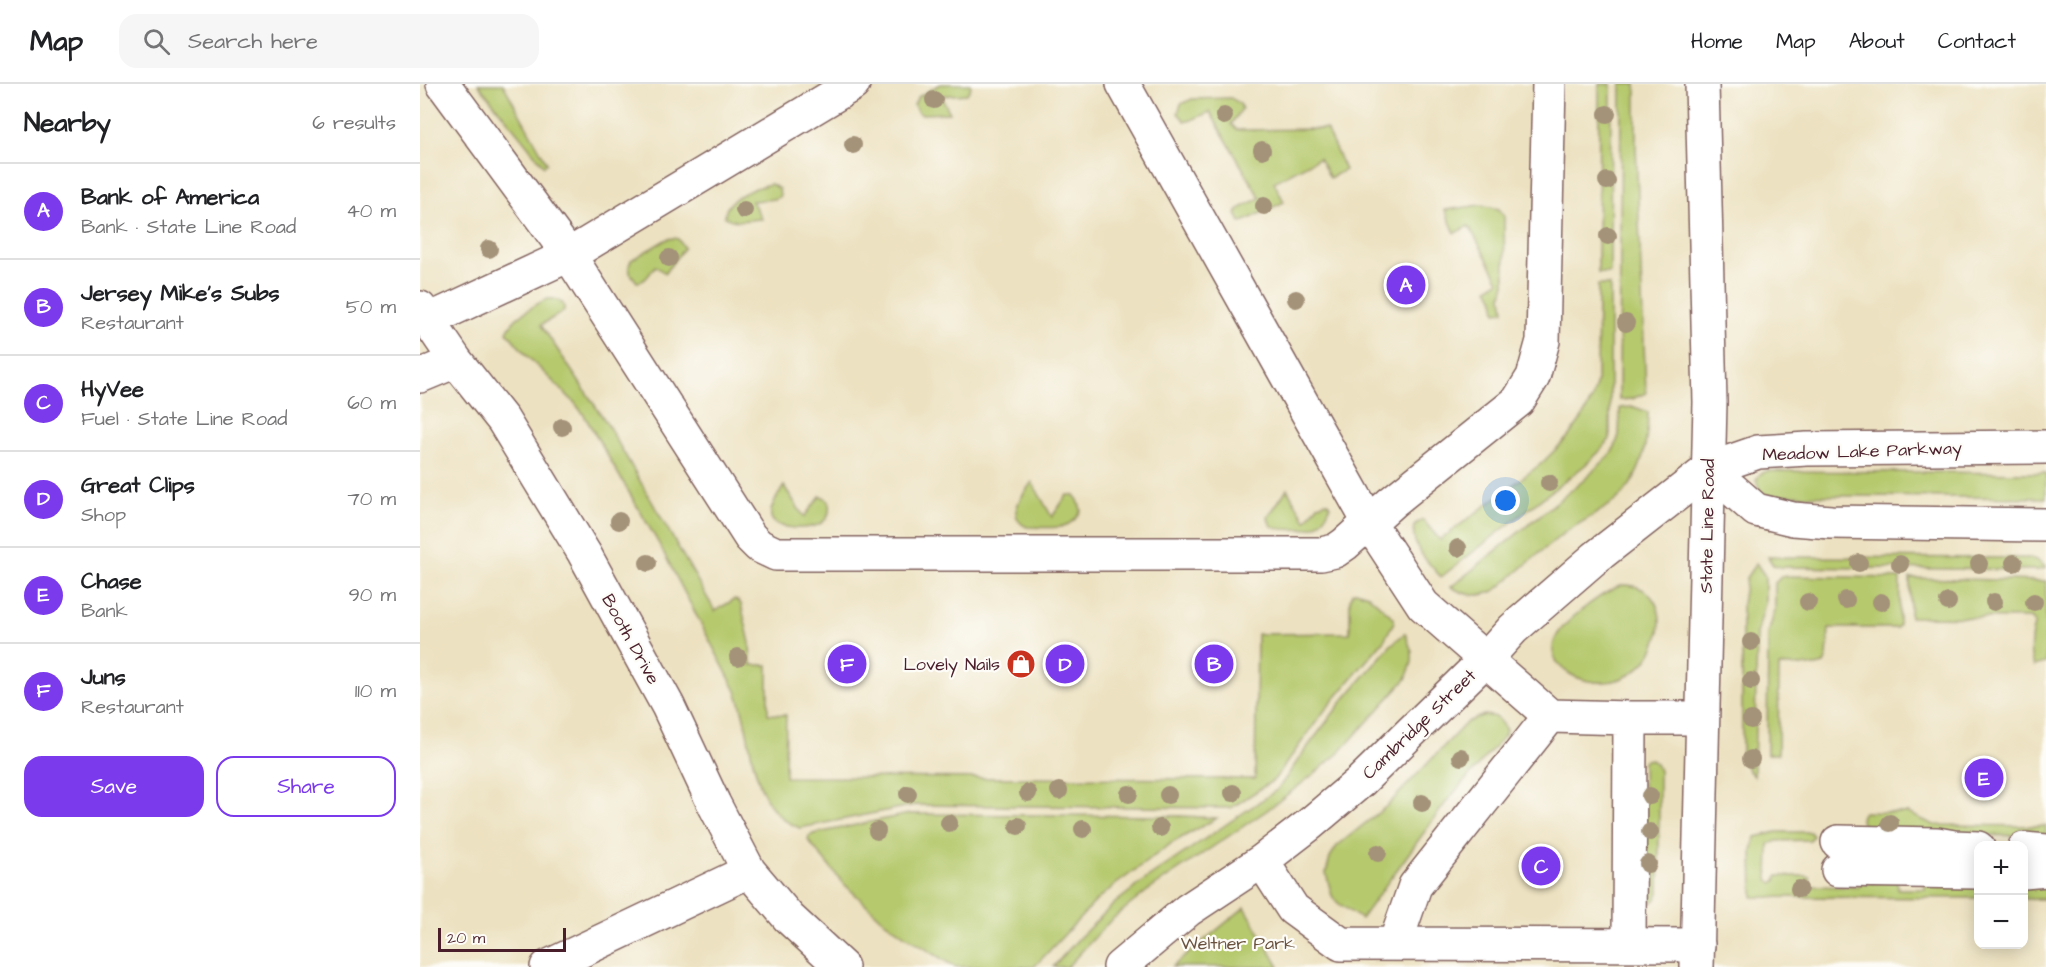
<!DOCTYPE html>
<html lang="en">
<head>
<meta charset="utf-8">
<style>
	:root { --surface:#fff; --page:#f6f6f6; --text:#202124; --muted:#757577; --line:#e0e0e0; --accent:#7c3aed }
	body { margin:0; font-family:"Architects Daughter",sans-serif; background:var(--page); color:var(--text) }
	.controls { position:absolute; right:18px; bottom:18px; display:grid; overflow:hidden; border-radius:12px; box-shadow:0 3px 15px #0003 }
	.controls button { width:54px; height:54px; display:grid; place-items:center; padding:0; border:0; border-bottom:2px solid var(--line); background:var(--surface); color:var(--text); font:30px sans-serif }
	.scale { position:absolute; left:18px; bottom:15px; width:128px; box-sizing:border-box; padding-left:6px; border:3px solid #4a1f2b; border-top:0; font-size:16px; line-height:21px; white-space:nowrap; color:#4a1f2b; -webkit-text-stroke:4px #fdfcf7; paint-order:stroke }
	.you { position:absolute; left:1086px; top:417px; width:21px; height:21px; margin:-15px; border:4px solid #fff; border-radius:50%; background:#1a73e8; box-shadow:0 0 0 9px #1a73e833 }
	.badge { display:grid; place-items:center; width:39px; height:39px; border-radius:50%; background:var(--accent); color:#fff; font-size:20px; font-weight:700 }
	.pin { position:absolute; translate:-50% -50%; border:3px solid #fff; box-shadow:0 2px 6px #0006 }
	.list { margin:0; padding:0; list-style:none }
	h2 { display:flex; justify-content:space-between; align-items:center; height:78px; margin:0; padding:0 24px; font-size:26px }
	h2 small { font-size:20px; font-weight:400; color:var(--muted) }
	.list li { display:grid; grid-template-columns:39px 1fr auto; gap:18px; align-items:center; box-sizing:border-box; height:96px; padding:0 24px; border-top:2px solid var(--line) }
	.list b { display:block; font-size:22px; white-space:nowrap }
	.list p { margin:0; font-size:20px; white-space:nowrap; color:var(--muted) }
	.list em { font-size:20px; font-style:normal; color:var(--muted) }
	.actions { display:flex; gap:12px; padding:18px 24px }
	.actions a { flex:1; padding:14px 0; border:2px solid var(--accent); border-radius:18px; text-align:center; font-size:21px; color:var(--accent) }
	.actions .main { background:var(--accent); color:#fff }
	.icon { flex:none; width:33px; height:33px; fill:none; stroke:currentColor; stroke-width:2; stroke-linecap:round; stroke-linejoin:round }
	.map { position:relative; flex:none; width:1626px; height:883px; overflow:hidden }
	header { display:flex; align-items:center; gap:36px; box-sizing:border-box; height:84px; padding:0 30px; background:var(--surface); border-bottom:2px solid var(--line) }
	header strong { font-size:28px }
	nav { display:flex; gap:33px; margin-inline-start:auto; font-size:21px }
	.search { width:420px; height:54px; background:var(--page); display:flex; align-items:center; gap:15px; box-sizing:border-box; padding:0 21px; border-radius:18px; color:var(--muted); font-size:22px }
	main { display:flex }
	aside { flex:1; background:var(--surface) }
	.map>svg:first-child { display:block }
</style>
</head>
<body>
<header>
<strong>Map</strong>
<div class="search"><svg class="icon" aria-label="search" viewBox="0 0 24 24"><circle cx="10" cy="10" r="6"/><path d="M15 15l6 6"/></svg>Search here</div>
<nav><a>Home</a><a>Map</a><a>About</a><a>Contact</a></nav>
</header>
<main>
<aside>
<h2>Nearby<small>6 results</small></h2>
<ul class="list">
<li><span class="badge">A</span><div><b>Bank of America</b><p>Bank · State Line Road</p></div><em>40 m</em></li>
<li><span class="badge">B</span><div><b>Jersey Mike's Subs</b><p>Restaurant</p></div><em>50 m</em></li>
<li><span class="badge">C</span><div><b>HyVee</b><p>Fuel · State Line Road</p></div><em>60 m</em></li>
<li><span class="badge">D</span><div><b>Great Clips</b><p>Shop</p></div><em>70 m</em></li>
<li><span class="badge">E</span><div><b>Chase</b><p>Bank</p></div><em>90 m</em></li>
<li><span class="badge">F</span><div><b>Juns</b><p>Restaurant</p></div><em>110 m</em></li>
</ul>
<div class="actions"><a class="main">Save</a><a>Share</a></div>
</aside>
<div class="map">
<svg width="1626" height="883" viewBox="0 0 1626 883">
	<rect width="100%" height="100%" fill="#fdfcf7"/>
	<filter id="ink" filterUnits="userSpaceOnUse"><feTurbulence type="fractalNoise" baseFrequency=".0167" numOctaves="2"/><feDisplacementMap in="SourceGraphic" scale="12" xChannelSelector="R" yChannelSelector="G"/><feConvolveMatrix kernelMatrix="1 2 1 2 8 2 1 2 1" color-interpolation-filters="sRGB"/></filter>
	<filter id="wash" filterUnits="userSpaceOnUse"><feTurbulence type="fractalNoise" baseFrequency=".008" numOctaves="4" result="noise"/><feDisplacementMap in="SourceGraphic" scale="24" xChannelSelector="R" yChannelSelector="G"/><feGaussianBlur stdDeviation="1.35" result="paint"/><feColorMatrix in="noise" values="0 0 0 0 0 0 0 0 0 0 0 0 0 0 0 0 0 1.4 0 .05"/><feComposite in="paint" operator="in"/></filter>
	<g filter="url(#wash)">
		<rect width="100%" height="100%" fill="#ece1c0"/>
		<path fill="#b6c96d" stroke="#80744c" stroke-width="1.5" d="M58,0H83L127,79L124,82Z
			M520,0H550L551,3L547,10L521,12L530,29L501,30L497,27L494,21L498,13Z
			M1179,0H1191L1190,189H1178Z
			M1201,0H1216V62L1226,309L1212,315L1199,316Z
			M811,14L820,20L822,25L811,40L817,46L906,45L925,86L910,94L899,74L854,98L864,118L825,137L820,138L816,130L819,125L840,114L790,28L769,37H765L758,29L761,20L772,15Z
			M351,100L359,105L360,112L356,115L332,117L342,135C331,135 315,140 305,133C304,114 336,103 351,100Z
			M1061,121L1079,125L1084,132L1085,200L1082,211L1084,227L1076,228L1074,215L1068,204L1079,197L1049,142L1035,149L1025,126Z
			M254,154L258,155L264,164L245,189L235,182C230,189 226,198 217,198L210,189L209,182L211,176L247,155Z
			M1178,201H1190V355L1179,368L1164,382L1021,493C1009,479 988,461 995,440L1003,436L1020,456L1122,379L1148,353L1162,334L1172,315L1177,298Z
			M126,215C134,214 148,217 143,228L121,241L186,338L295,527L315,515L321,520L330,559L331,581H348V630L366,631L365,693L835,695L837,550L930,549V515L932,509L936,507L948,511L974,534V538L964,556L905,626L854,696L811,724L495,721L380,744C327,726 334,649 316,607L238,458L164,331L154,318L107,272L87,248C93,233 112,223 126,215Z
			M1214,323L1228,328C1228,360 1222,396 1195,417C1179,429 1161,438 1144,449C1121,467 1099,487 1076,506C1059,514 1047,512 1031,503L1164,396L1188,373L1195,363L1199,351L1200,324Z
			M1347,387L1626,389V414L1346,411L1340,407L1336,396L1340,390Z
			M612,398L632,433L647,411H654L658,416L661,426C652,449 626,443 607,443C584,433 603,410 612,398Z
			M364,402L384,433L400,412C411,414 411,425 407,434C404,437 400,441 395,442C385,445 354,446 351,433C349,423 359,410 364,402Z
			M867,405L886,437L898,421L907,418L910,422C908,429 903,438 896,442C889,446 858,447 852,442C848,438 849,437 848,433Z
			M1348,473L1610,474L1619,477L1626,484L1618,486L1360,483L1353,481Z
			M1336,479L1345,492V519L1337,550L1334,692L1328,686L1322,670V520L1326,494Z
			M1362,492L1480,494L1479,540L1477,544H1409L1407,573L1404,580L1396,582H1359L1358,670H1347L1348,550L1355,526V499Z
			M1490,494L1626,497V579L1614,582C1608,571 1611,549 1615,539L1611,534L1490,533Z
			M1203,501C1265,501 1244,604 1175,598C1152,596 1121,577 1138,550C1147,535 1185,506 1203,501Z
			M985,549L992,568V578L986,595L920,668L894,690L846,727L726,808L690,837L647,883H633L660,853L695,819L726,795L858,705L883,669L921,619L970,562Z
			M1064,631L1077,633L1086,646L1085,651L1027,717L941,835L918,819L912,812L906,789L910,773L917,762L968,721L1047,638Z
			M1230,675L1236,680L1239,687V809L1236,815L1233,818L1225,817L1223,677Z
			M1444,728L1488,729L1514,741L1626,742V752L1545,751L1445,744C1441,740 1439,733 1444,728Z
			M489,730L761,732L797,734L752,759L695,801L676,817L614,883H535L485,852L463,836L423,799L388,756L389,752L393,750Z
			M1357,748H1390L1393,752L1390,756L1357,757L1349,760L1348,795L1352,799L1356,797L1357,792H1386L1390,793L1391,802L1439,803L1440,800L1477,797L1478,805H1505L1506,797L1558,800V814L1333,813L1332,766L1336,753Z
			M1604,801L1626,802V815H1604Z
			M825,823L859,883H752L753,882Z"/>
	</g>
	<g filter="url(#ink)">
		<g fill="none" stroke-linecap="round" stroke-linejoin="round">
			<g stroke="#83635f" stroke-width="36">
				<path id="minor" d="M23,0L149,171L330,453L339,462L356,470H901L915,467L925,460L972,418L1098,317L1113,293L1123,257L1129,0
					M703,0L950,440L1003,521L1130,632L995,802L975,860
					M0,224L36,277L83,336L164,469L248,622L294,720L329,787L369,834L422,883
					M9,236L149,171L433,0
					M0,292L36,277
					M1289,385L1336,426L1373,435L1411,438L1626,441
					M1130,632L1210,634L1209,861
					M1210,634H1282
					M1418,758L1517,760L1534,763L1558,764
					M1604,765L1626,767
					M842,777L873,825L921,860L1278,861
					M1418,786L1558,788
					M1604,788L1626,786
					M127,883L329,787
					M700,883L768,826L842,777L890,740L941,697L1066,575L1093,545L1175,474L1289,385L1338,368L1387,365L1626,363"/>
			</g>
			<g stroke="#83635f" stroke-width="36">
				<path id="major" d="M1277,883L1290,318L1282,0"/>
			</g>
			<use href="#minor" stroke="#fff" stroke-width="33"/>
			<use href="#major" stroke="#fff" stroke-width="33"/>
		</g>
		<g fill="#a49279">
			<circle cx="514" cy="16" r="9"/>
			<circle cx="1187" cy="30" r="9"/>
			<circle cx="804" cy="32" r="9"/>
			<circle cx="433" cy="61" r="9"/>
			<circle cx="842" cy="66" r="9"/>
			<circle cx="1187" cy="97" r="9"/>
			<circle cx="844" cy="122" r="9"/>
			<circle cx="324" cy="126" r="9"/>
			<circle cx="1188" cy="152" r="9"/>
			<circle cx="69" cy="165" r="9"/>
			<circle cx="249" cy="174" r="9"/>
			<circle cx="876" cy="215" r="9"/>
			<circle cx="1206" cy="239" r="9"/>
			<circle cx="142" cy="343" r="9"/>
			<circle cx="1129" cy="399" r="9"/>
			<circle cx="199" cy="437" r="9"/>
			<circle cx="1038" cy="464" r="9"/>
			<circle cx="228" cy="479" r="9"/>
			<circle cx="1439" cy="479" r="9"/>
			<circle cx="1594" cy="479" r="9"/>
			<circle cx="1480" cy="480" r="9"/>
			<circle cx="1559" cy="480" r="9"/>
			<circle cx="1426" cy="516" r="9"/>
			<circle cx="1388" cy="518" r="9"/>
			<circle cx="1461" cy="518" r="9"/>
			<circle cx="1528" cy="518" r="9"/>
			<circle cx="1574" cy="518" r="9"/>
			<circle cx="1614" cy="518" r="9"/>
			<circle cx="1331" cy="558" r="9"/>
			<circle cx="318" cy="573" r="9"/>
			<circle cx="1331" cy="597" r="9"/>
			<circle cx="1331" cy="636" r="9"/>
			<circle cx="1041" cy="673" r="9"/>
			<circle cx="1331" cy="675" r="9"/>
			<circle cx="639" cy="707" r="9"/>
			<circle cx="608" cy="709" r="9"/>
			<circle cx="813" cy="709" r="9"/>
			<circle cx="488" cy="710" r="9"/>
			<circle cx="709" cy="710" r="9"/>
			<circle cx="748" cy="711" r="9"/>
			<circle cx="1230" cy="712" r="9"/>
			<circle cx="1002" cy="719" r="9"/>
			<circle cx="529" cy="739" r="9"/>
			<circle cx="1470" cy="739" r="9"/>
			<circle cx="598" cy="742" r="9"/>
			<circle cx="740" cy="744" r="9"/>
			<circle cx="663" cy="745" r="9"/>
			<circle cx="457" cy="747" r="9"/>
			<circle cx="1230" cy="748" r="9"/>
			<circle cx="958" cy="769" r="9"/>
			<circle cx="1228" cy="780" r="9"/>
			<circle cx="1379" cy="805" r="9"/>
		</g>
	</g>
	<defs>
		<g id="shop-disc" transform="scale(1.5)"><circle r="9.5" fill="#c8321e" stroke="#fdfcf7"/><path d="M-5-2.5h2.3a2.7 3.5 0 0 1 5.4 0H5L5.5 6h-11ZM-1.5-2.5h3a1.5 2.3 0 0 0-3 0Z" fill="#fff"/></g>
	</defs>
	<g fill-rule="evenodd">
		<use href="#shop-disc" x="601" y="580"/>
	</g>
	<g text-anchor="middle" stroke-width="4.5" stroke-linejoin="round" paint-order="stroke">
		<g font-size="18" fill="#4a1f2b" stroke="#fdfcf7">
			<text transform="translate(1442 367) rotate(-2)" y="6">Meadow Lake Parkway</text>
			<text transform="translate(1287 442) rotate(-89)" y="6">State Line Road</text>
			<text transform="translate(211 555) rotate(61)" y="6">Booth Drive</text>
			<text transform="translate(999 640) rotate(-44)" y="6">Cambridge Street</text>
		</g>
		<g font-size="18" fill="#4a1f2b" stroke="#fdfcf7" text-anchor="end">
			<text x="580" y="586">Lovely Nails</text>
		</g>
		<g font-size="18" fill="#6a523f" stroke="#fdfcf7">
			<text x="818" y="865">Weltner Park</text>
		</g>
	</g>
</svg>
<div class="controls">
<button>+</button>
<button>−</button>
</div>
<div class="scale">20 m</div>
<div class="you"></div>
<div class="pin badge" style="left:986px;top:201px">A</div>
<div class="pin badge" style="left:794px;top:580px">B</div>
<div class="pin badge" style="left:1121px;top:782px">C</div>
<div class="pin badge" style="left:645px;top:580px">D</div>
<div class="pin badge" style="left:1564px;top:694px">E</div>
<div class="pin badge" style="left:427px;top:580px">F</div>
</div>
</main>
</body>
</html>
